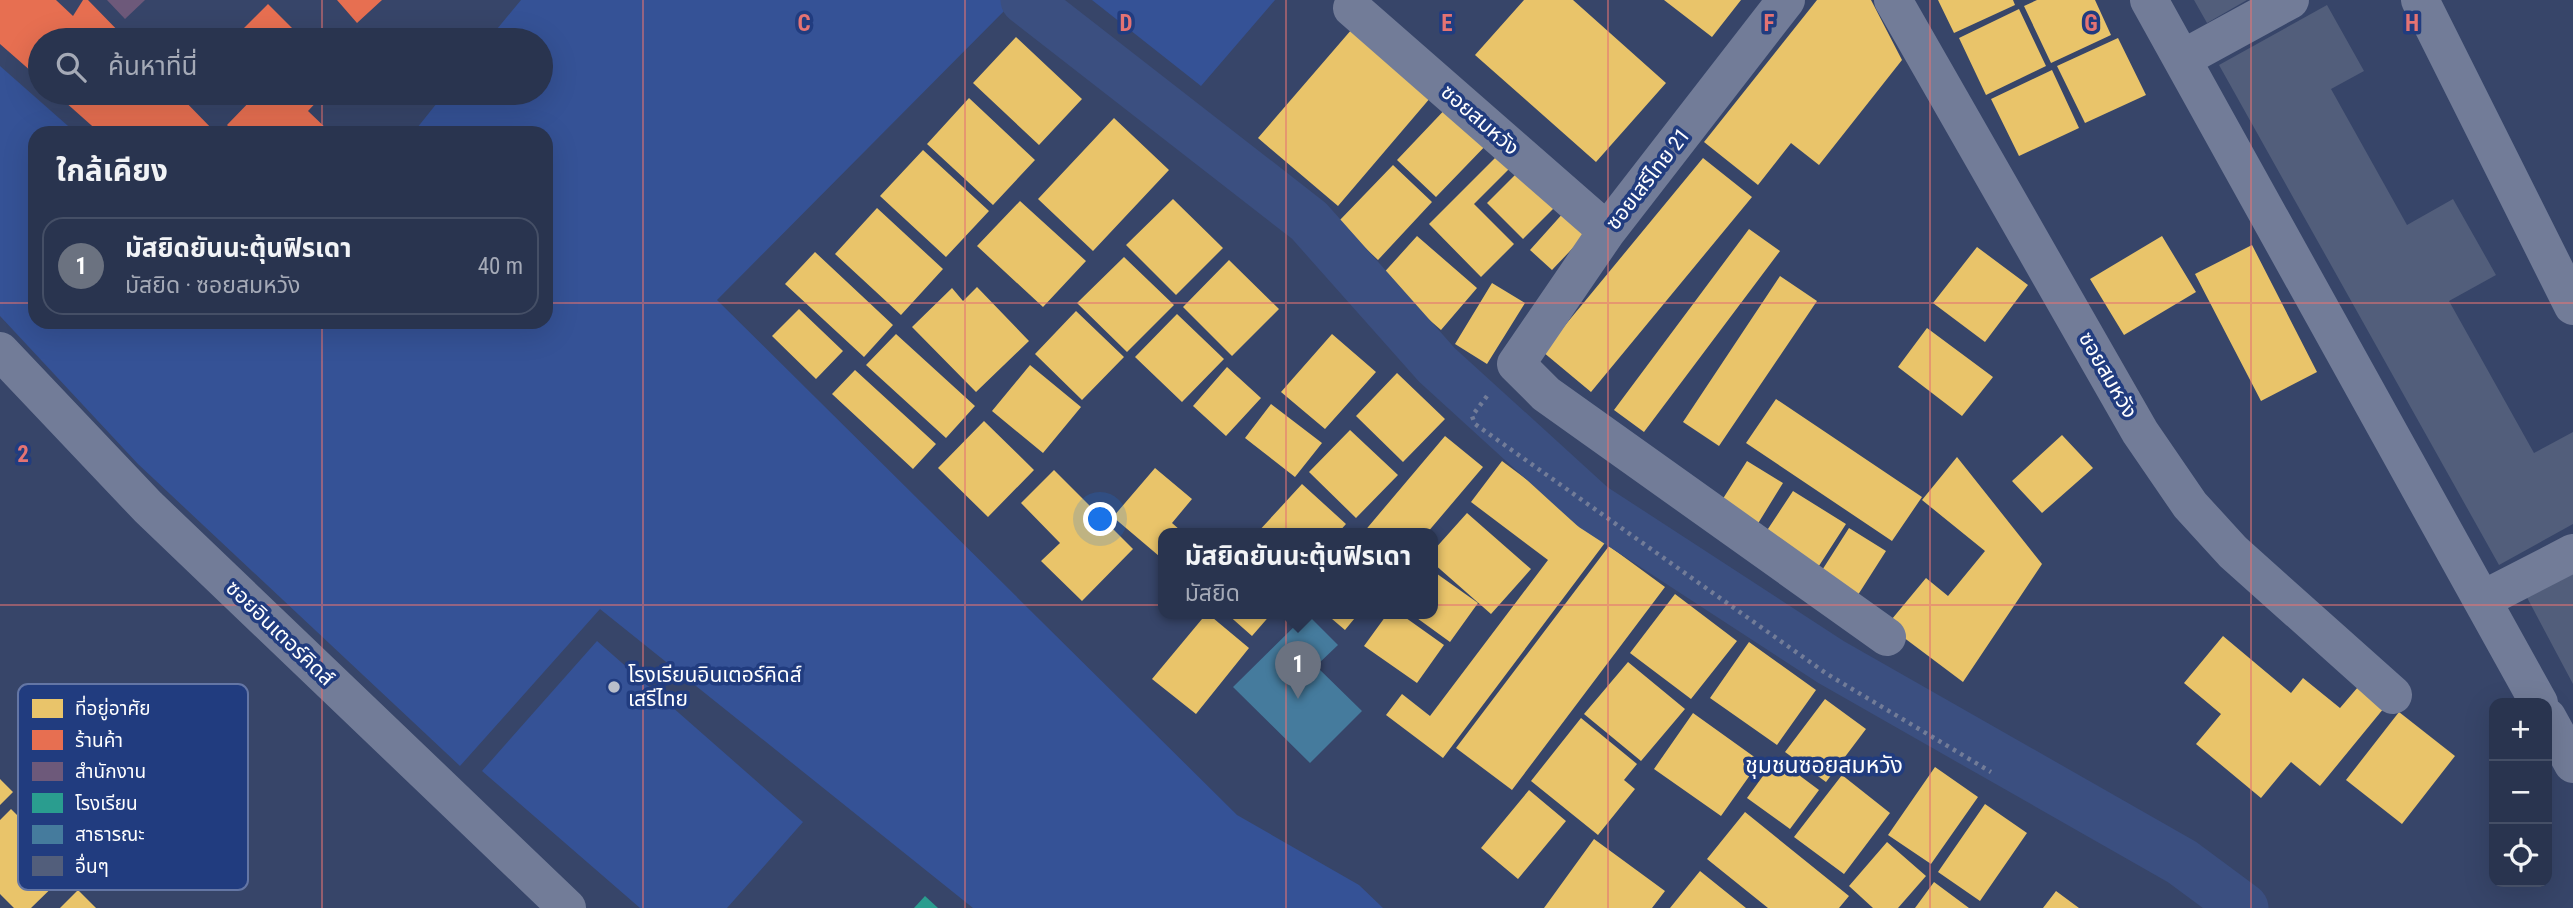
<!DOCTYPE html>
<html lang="th">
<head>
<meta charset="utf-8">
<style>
	:root { --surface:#29344f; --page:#353f59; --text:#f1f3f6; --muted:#a5aab7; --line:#454f66; --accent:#95b2f1 }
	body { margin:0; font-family:"Roboto Condensed","Noto Sans Thai",sans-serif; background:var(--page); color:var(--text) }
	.controls { position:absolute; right:21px; bottom:21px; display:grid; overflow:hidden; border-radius:14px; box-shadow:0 7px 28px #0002 }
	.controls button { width:63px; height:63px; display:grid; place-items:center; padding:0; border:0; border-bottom:2px solid var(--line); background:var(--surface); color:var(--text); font:35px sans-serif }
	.you { position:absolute; left:1101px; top:520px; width:24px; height:24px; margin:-18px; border:5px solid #fff; border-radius:50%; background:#1a73e8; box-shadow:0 0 0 10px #1a73e833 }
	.badge { display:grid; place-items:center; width:46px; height:46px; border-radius:50%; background:var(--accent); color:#fff; font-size:23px; font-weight:700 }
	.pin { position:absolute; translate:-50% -58px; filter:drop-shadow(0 2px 4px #0008) }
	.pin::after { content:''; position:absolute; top:37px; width:24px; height:21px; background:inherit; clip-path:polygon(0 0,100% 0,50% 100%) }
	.popup { position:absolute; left:1158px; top:528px; width:280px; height:91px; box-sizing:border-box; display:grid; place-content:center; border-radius:14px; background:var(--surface); filter:drop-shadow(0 2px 5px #0005); font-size:23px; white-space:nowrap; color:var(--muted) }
	.popup b { font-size:26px; color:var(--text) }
	.popup::after { content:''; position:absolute; left:50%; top:100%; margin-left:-14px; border:14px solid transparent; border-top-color:var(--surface) }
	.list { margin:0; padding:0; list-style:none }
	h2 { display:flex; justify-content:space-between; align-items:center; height:91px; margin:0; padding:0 28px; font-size:30px }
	h2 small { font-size:23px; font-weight:400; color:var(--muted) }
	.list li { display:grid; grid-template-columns:46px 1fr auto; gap:21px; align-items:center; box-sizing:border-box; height:98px; margin:0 14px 14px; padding:0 14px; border:2px solid var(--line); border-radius:21px }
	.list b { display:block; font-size:26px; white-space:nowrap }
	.list p { margin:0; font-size:23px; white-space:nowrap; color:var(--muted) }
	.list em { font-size:23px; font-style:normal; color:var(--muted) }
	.icon { flex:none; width:38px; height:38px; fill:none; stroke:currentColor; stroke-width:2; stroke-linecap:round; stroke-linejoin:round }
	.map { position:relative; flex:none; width:2573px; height:908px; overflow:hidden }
	.search { position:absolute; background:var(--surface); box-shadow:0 7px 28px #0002; left:28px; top:28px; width:525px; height:77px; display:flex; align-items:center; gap:18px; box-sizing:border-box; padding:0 24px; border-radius:38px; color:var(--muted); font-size:26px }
	.panel { position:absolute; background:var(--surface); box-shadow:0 7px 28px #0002; left:28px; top:126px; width:525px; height:203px; border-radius:21px }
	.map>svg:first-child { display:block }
</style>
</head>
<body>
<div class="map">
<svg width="2573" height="908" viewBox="0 0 2573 908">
	<rect width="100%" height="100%" fill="#374569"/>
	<path fill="#355296" d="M521,0H1015L717,300L1237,815L1359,885L1383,908H973L600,609L460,766L138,464L0,316V66L76,133H35V322H546V133H413L445,93H541V40H488Z
		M1092,0H1275L1201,86Z
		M597,641L803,822L727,908H640L482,771Z"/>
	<path fill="#e9c46a" d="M1524,0H1573L1666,83L1596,162L1475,55Z
		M1664,0H1741L1712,37Z
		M1817,0H1871L1902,60L1819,165L1791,143L1758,185L1704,142Z
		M1938,0H2013L2015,5L1954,33Z
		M2037,0H2095L2111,35L2051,63L2024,6Z
		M2019,9L2046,66L1986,95L1959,38Z
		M1352,29L1431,97L1338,206L1258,138Z
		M1016,37L1082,99L1039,145L973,83Z
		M2118,38L2146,95L2085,123L2057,66Z
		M2052,70L2079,128L2019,156L1991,99Z
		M969,98L1035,160L993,205L927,144Z
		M1452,102L1491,140L1436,197L1397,160Z
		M1114,118L1169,170L1093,251L1038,199Z
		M923,150L989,211L946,257L880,196Z
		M1500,153L1512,166L1474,204L1514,244L1481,277L1429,224Z
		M1703,158L1752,197L1591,392L1543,352Z
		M1393,165L1432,202L1378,260L1338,222Z
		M1519,171L1555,207L1523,239L1487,203Z
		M1173,199L1223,248L1176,295L1126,245Z
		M1020,201L1086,261L1043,307L977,246Z
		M877,208L943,269L901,315L835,254Z
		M1565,211L1588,232L1552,270L1530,250Z
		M1749,229L1780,251L1644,432L1614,410Z
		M1417,236L1477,288L1441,330L1380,277Z
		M2162,236L2196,292L2124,335L2090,279Z
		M2252,245L2317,372L2261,401L2195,274Z
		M1977,247L2028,285L1985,342L1933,303Z
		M815,252L893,325L864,357L785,284Z
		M1124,257L1174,305L1127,352L1077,303Z
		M1229,260L1279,309L1232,356L1183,307Z
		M1780,276L1817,301L1719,446L1683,422Z
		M1492,283L1525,303L1487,364L1455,344Z
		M977,287L1029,341L976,392L912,327L952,288L963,301Z
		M799,309L843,351L816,379L772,336Z
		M1076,311L1124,357L1082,400L1035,354Z
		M1177,314L1224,359L1182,402L1135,357Z
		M1927,328L1993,377L1962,416L1898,367Z
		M896,334L975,406L946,438L866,365Z
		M1332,334L1376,372L1325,429L1281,392Z
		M1030,365L1081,407L1043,453L992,411Z
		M1227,367L1261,398L1226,436L1193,406Z
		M855,370L936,444L913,469L832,394Z
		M1397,373L1445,419L1403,462L1356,416Z
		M1776,399L1922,497L1892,541L1746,443Z
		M1271,404L1322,443L1295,477L1245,438Z
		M984,421L1034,470L988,517L938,468Z
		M1350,430L1398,475L1356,518L1309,472Z
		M2062,435L2093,468L2042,513L2012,481Z
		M1445,436L1483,467L1427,533H1363Z
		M1957,457L2042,564L1963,682L1887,625L1926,578L1948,596L1985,551L1922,500Z
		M1502,461L1607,540L1443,758L1386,715L1402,694L1430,716L1548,560L1471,502Z
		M1747,461L1783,483L1754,530L1717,508Z
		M1155,468L1192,499L1172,523L1180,530L1178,533H1163V551L1159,556L1113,517Z
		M1054,470L1133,549L1082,601L1041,561L1060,543L1021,503Z
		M1302,484L1346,524L1338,533H1257Z
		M1793,491L1846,524L1815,572L1762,538Z
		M1467,513L1531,569L1491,614L1433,563V551Z
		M1849,528L1886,551L1856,598L1819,575Z
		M1609,546L1665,587L1512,790L1456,748Z
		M1433,571L1478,603L1450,642L1410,613H1433Z
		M1675,594L1737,641L1691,699L1630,653Z
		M1207,613L1249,648L1196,714L1152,679Z
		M1226,613H1272L1252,636Z
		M1325,613H1359L1345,630Z
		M1388,613H1399L1444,645L1417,683L1364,646Z
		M2223,636L2291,693L2303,678L2340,708L2358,687L2384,708L2320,786L2291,762L2261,798L2196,744L2221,714L2184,683Z
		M1749,642L1816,690L1777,745L1710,698Z
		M1628,662L1685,709L1641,761L1584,714Z
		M1825,699L1866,729L1826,782L1785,752Z
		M2399,712L2455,756L2402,824L2346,780Z
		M1693,713L1760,761L1721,816L1654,769Z
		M1581,718L1637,764L1624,780L1635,789L1598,835L1531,781Z
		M1776,758L1819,790L1790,829L1747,798Z
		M1935,767L1978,797L1931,864L1888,835Z
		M1842,775L1890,813L1844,874L1794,837Z
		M0,779L13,792L0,805Z
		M1529,790L1566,821L1518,879L1481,848Z
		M1985,804L2027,833L1980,901L1938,872Z
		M11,809L71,869L31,908H14L0,894V820Z
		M1745,812L1849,896L1839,908H1768L1707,859Z
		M1594,839L1665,891L1652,908H1544Z
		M1887,842L1926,876L1898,908H1873L1849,886Z
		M1700,871L1746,908H1670Z
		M1934,882L1969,908H1915Z
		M78,890L96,908H60Z
		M2056,891L2079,908H2043Z"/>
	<path fill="#e76f51" d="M0,0H56L73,16L83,0H88L127,40H40V79L0,44Z
		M337,0H382L357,23Z
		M268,4L299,35L294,40H248L240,32Z
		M55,93H177L216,133H100Z
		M258,93H319L322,96L308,111L331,133H235L227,125Z"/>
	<path fill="#6d597a" d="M107,0H145L125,19Z"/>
	<path fill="#2a9d8f" d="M925,896L938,908H914Z"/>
	<path fill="#457b9d" d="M1307,614L1338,645L1316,666L1362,711L1310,763L1233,687Z"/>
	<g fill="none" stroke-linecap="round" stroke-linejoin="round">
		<path stroke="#3b4f80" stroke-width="49" d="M1025,0L1309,221L1437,365L1593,507L1831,662L2182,862L2244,908"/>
	</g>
	<path fill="#525e7b" d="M2194,0H2247L2207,23Z
		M2327,5L2364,71L2331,89L2407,225L2453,199L2496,275L2449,301L2534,453L2573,432V524L2499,565L2219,65Z
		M2573,561V684L2522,588Z"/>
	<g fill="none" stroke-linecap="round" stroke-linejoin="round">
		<path stroke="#727c98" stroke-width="4.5" stroke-dasharray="3.5 5" stroke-linecap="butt" d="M1487,396L1472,416L1475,424L1827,674L1991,772"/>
		<path stroke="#727c98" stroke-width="38" d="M1786,0L1607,231L1516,364L1546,394L1887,637
			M1893,0L2140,432L2190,505L2233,552L2393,695
			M2149,0L2539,703
			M2420,0L2573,306
			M1352,8L1607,231
			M2182,59L2290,0
			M0,351L148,507L567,908
			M2482,600L2573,553
			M2547,717L2573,764"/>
	</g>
	<path fill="none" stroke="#e47373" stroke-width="2" stroke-opacity="0.55" d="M322,0V40M643,0V908M965,0V908M1286,0V908M1608,0V908M1930,0V908M2251,0V908M322,93V133M0,303H35M546,303H2573M322,322V908M0,605H2573"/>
	<circle fill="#b9beca" stroke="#213c7f" stroke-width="2.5" cx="614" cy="687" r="7"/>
	<g text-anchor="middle" stroke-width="7" stroke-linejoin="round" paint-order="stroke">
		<g font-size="21" fill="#fff" stroke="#213c7f">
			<text transform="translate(1480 120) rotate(41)" y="7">ซอยสมหวัง</text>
			<text transform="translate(1648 179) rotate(-52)" y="7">ซอยเสรีไทย 21</text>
			<text transform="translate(2108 375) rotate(60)" y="7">ซอยสมหวัง</text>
			<text transform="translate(280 633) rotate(44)" y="7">ซอยอินเตอร์คิดส์</text>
		</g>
		<g font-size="21" fill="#fff" stroke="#213c7f" text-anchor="start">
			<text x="628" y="682">โรงเรียนอินเตอร์คิดส์<tspan x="628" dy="24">เสรีไทย</tspan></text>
		</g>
		<g font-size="23" fill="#fff" stroke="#213c7f">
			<text x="1824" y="773">ชุมชนซอยสมหวัง</text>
		</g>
	</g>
	<rect x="18" y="684" width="230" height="206" rx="10" fill="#213c7f" stroke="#6476a5" stroke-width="2"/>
	<rect x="32" y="699" width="31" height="19" fill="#e9c46a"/>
	<rect x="32" y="730" width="31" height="20" fill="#e76f51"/>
	<rect x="32" y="762" width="31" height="19" fill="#6d597a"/>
	<rect x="32" y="793" width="31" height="20" fill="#2a9d8f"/>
	<rect x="32" y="825" width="31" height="19" fill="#457b9d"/>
	<rect x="32" y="856" width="31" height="20" fill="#525e7b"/>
	<g font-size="19" fill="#fff">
		<text x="75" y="715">ที่อยู่อาศัย</text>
		<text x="75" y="747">ร้านค้า</text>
		<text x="75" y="778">สำนักงาน</text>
		<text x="75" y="810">โรงเรียน</text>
		<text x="75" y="841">สาธารณะ</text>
		<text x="75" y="873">อื่นๆ</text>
	</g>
	<g font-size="23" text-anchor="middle" font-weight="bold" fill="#e47373" stroke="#213c7f" stroke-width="7" stroke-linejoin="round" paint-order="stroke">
		<text x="804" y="31">C</text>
		<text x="1126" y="31">D</text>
		<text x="1447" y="31">E</text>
		<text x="1769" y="31">F</text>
		<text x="2091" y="31">G</text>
		<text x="2412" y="31">H</text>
		<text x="23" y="462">2</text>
	</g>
</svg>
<div class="controls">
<button>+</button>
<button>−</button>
<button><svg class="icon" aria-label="locate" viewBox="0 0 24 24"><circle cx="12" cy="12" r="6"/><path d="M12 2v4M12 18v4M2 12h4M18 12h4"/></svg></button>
</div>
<div class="you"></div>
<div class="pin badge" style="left:1298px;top:699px;background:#6b7280">1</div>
<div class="popup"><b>มัสยิดยันนะตุ้นฟิรเดา</b>มัสยิด</div>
<div class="search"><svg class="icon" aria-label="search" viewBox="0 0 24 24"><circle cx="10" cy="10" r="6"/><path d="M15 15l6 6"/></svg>ค้นหาที่นี่</div>
<section class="panel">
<h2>ใกล้เคียง<small></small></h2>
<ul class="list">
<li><span class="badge" style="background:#6b7280">1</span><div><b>มัสยิดยันนะตุ้นฟิรเดา</b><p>มัสยิด · ซอยสมหวัง</p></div><em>40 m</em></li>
</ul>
</section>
</div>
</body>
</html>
